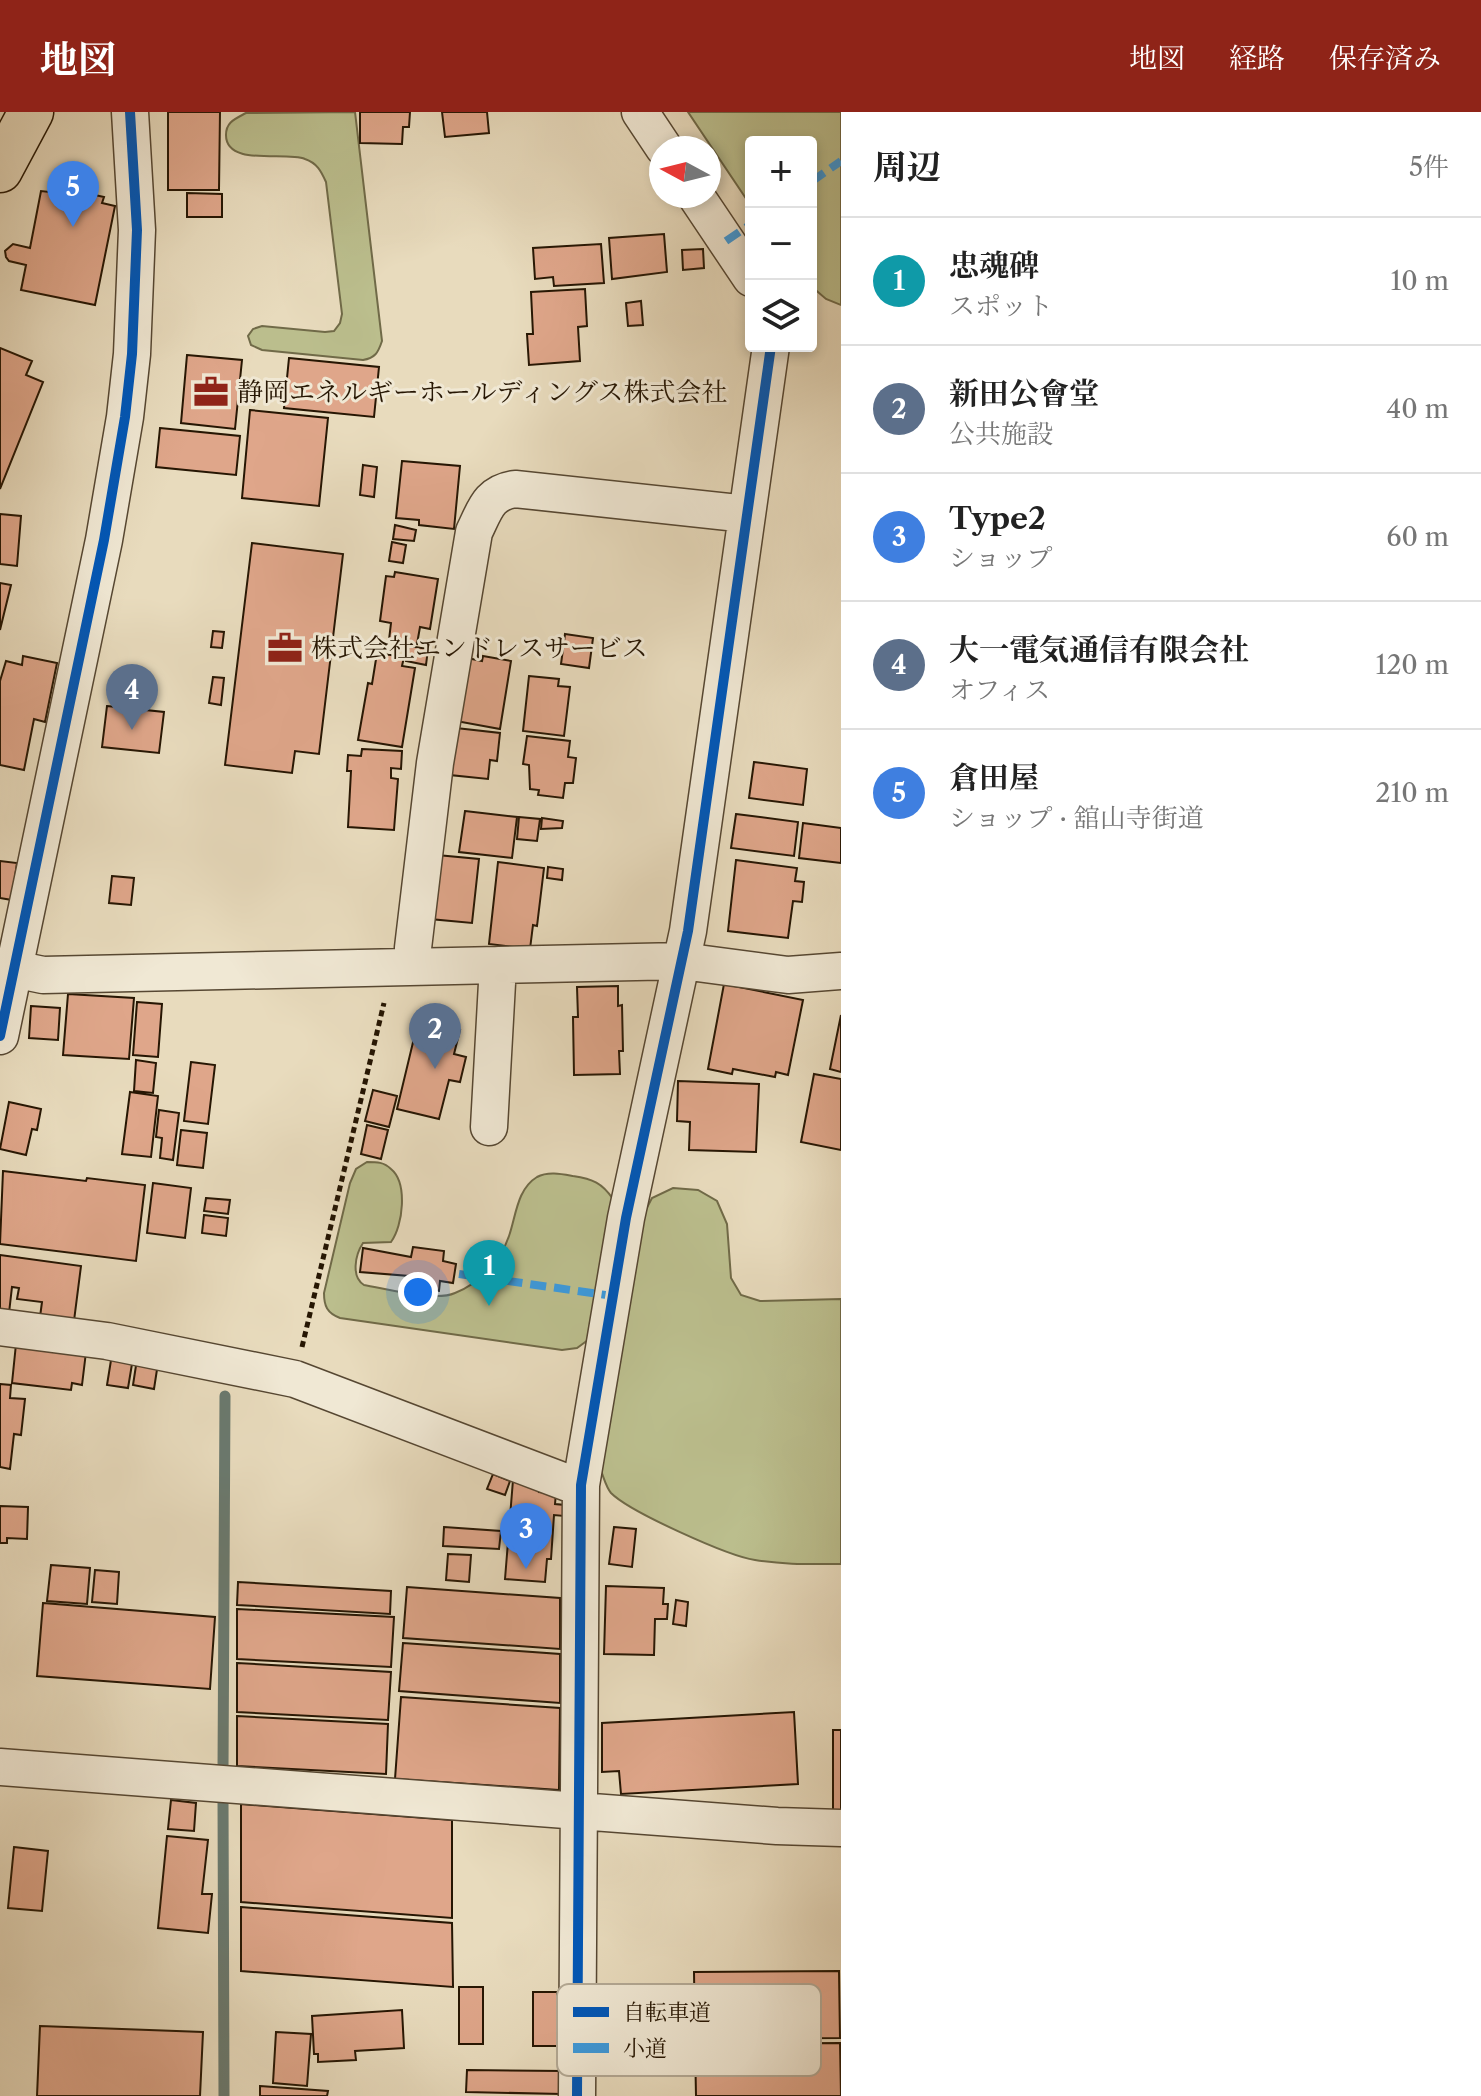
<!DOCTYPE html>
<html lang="ja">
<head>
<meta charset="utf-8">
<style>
	:root { --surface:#fff; --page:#f6f6f6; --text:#222; --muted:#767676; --line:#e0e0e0; --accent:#8f2418 }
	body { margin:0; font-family:"Libre Caslon Text","Noto Serif JP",serif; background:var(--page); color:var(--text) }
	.controls { position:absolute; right:24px; top:24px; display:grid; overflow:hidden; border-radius:8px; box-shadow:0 4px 12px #0003 }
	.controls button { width:72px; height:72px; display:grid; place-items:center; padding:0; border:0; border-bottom:2px solid var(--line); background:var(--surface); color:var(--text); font:40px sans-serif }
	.compass { position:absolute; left:649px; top:24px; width:72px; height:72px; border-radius:50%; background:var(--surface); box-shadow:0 4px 12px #0003; rotate:277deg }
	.you { position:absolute; left:418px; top:1180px; width:28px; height:28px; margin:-20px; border:6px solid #fff; border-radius:50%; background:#1a73e8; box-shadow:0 0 0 12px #1a73e833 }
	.badge { display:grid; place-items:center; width:52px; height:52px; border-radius:50%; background:var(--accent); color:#fff; font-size:26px; font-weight:700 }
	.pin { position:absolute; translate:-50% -66px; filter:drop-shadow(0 2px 4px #0008) }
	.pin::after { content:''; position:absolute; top:42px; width:28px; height:24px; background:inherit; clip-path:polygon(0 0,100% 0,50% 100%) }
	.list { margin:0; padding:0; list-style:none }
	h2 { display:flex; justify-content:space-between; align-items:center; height:104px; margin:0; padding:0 32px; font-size:34px }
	h2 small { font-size:26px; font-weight:400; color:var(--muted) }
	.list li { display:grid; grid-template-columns:52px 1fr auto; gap:24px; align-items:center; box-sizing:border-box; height:128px; padding:0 32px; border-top:2px solid var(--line) }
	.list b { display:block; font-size:30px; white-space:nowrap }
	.list p { margin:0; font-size:26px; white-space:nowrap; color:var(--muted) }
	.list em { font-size:26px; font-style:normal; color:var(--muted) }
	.icon { flex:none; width:44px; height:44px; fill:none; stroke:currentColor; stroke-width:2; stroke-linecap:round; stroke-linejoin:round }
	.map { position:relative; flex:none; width:841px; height:1984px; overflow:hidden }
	header { display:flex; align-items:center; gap:48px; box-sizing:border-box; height:112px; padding:0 40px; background:var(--accent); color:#fff }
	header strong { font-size:38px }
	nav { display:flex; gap:44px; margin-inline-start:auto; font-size:28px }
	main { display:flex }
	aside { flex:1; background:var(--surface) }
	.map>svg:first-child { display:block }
</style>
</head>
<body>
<header>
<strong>地図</strong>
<nav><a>地図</a><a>経路</a><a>保存済み</a></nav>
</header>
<main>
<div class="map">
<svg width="841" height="1984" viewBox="0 0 841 1984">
	<rect width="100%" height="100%" fill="#e8dbbd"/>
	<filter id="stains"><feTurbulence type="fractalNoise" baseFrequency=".0025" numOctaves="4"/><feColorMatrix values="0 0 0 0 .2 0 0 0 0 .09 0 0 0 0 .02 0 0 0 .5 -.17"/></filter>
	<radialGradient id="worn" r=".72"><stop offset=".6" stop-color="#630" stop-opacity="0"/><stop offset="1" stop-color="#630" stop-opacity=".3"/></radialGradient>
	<path fill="#bbbe8d" stroke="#706a48" stroke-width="2" d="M355,0L382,229C378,241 375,246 363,248L262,238L251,233L248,224L253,217L262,214L325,220L334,219L340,211L342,202L326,70C321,59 317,51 305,47C286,39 226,55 226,23C226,10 235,7 246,1Z
		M688,0H841V193L826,187L811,174V30H751V94Z
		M367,1050C377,1050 384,1050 391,1057C408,1071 403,1114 391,1130L363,1131C355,1143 351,1165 364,1173C387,1177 435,1190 455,1181C479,1172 501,1148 509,1124C516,1104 517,1077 537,1065C548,1059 562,1062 573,1064C593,1067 602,1071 613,1087L588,1228L577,1236L562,1238L340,1206C327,1201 324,1194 324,1181L350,1071L356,1057Z
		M673,1076L698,1078L717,1089L727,1112L731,1166L741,1183L760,1189L841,1187V1452C812,1452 784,1453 755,1448C728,1444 630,1400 611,1381C606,1375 604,1366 601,1359L640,1109L652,1086Z"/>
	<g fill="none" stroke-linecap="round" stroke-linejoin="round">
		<path stroke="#6a796e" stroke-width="11" d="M223,1658L225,1284
			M223,1685L224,1984"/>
	</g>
	<path fill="#dfa68a" stroke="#261603" stroke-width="2" d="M168,0H220L219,78H168Z
		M360,0H410L409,15H403L402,32L360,31Z
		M442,0H487L489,21L445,25Z
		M66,71L72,78L104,85L102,91L115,94L95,193L21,178L26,153L9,149L6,145L5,139L13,132L30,136L41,79L49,80L50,74L57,75Z
		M187,81L222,82V105H187Z
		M664,122L667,160L612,167L609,126Z
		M601,132L604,171L554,174L553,165L535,167L533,136Z
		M703,137L704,156L683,158L682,138Z
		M585,177L587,214L578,215L580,249L529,253L527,222H533L531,180Z
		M641,189L643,213L628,214L626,191Z
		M0,236L32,249L26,263L43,270L0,377Z
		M187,243L242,248L235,317L181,311Z
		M289,246L379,255L374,305L284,296Z
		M250,298L328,306L319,394L242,386Z
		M160,316L240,324L236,363L156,355Z
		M402,349L460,354L454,417L419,413V408L396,406Z
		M363,353L377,355L374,385L360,383Z
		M0,402L21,404L17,454L0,452Z
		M395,413L416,418L414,429L393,427Z
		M392,430L406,433L403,451L389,449Z
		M252,431L343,442L319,642L295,639L292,661L225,653Z
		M395,460L438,467L430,517L420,515L417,532L389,528L391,511L380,509L386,464L394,465Z
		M0,471L11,473L0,518Z
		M213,519L224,520L222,536L211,535Z
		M565,522L593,526L589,556L561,552Z
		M409,534L428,537L426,553L406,549Z
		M377,541L404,545L402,554L415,556L402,635L358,628L368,571L372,572Z
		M23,544L57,551L45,610L34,607L24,658L0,653V569L6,549L22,553Z
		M483,544L511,549L500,617L456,609L467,546L482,549Z
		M529,564L559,567L558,574L570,575L564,624L523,619Z
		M213,565L224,566L221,593L209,591Z
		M107,594L164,600L159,641L102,635Z
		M456,616L500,621L497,649L490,648L488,667L450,663Z
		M527,624L570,629L568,645L576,646L573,671H565L563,686L538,683L539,678L530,677L529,653L523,652Z
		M362,637L402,639L401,657L391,656V666L398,667L394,718L348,715L351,659H347L348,643L361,644Z
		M754,650L807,657L803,693L749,686Z
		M465,699L517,705L512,746L459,740Z
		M736,702L798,710L794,744L731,736Z
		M519,705L540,707L537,729L517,727Z
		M542,706L563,709L562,716L541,717Z
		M803,711L841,716V751L799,746Z
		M437,743L479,747L472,811L430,807Z
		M736,748L797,756L795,769L804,770L802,790L793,789L788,826L728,819Z
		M0,749L17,751L12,788L0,786Z
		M498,750L544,756L537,814L533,813L530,837L489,832Z
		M548,755L563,757L562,768L547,766Z
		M112,764L134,766L131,793L109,791Z
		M724,872L803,888L788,963L776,960L775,965L733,957L732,962L708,957Z
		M618,874V894L622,893L623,939H619L620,962L574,963L573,905H578L577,875Z
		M68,882L134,886L129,947L63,943Z
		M137,890L162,892L158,945L133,943Z
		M31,894L60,896L58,928L29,926Z
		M421,897L447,903L444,915L460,918L454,942L466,945L460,970L449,968L439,1007L397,997Z
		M841,903V960L830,957Z
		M136,948L156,951L153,981L134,979Z
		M191,950L215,953L208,1012L184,1009Z
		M814,962L841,967V1038L801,1030Z
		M678,969L759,972L756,1040L689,1038L690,1010L677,1009Z
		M373,978L397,984L389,1015L365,1009Z
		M130,980L158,984L151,1045L122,1042Z
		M9,990L41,997L37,1018L32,1017L26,1043L0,1037Z
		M159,998L179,1001L173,1048L160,1046L162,1026L156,1025Z
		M367,1013L388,1018L381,1047L361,1042Z
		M181,1018L207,1021L203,1056L177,1053Z
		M3,1059L86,1069L87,1066L145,1073L136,1149L0,1132Z
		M153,1071L191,1076L185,1126L147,1121Z
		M206,1086L230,1088L228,1102L204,1099Z
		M204,1103L228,1106L226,1124L202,1121Z
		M413,1135L444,1139L443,1149L456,1152L453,1171L440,1169L439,1179L407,1175L409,1164L360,1160L363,1136L411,1145Z
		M0,1143L81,1154L74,1209L40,1205L42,1190L17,1187L19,1176L12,1175L9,1201L0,1200Z
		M16,1232L86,1240L82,1273L72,1271L71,1278L12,1271Z
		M112,1242L133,1246L128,1276L107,1273Z
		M137,1247L158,1251L154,1277L133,1273Z
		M0,1272L11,1273L10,1286L25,1287L21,1323L14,1322L10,1357L0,1355Z
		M493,1362L510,1369L505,1383L487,1377Z
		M513,1368L540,1370L539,1380L556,1381L555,1392L565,1393L564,1404L554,1403L551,1447H547L545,1470L505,1467Z
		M0,1394L28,1395L27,1427L7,1426V1431H0Z
		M444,1415L501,1419L499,1437L443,1434Z
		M614,1415L636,1417L632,1455L609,1452Z
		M448,1442L471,1443L469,1470L446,1468Z
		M51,1453L90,1456L87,1492L47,1489Z
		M95,1458L119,1460L117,1492L92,1490Z
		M238,1470L391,1479L390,1502L237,1493Z
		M606,1474L664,1476L663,1492H668L667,1507H655L654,1543L604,1542Z
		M407,1475L560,1486V1537L403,1526Z
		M676,1488L688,1490L686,1514L673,1512Z
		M43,1491L215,1505L210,1577L37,1564Z
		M237,1497L394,1505L391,1555L237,1547Z
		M403,1531L560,1542V1591L399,1579Z
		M237,1551L391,1560L388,1608L237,1600Z
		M401,1585L560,1596L559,1678L395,1667Z
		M794,1600L798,1672L621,1682L619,1659L602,1660V1611Z
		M237,1604L388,1612L386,1662L237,1654Z
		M833,1618H841V1698H833Z
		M171,1688L196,1691L194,1719L168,1717Z
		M241,1692L452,1708V1806L241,1790Z
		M167,1724L208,1728L202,1782H212L208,1821L158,1816Z
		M14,1735L48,1739L42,1799L8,1796Z
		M241,1795L452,1811L453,1875L241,1859Z
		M839,1859L840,1926L695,1927L694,1860Z
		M459,1875H483V1932H459Z
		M533,1880H557V1934H533Z
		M402,1898L404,1936L355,1939L356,1948L318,1950V1942H314L312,1904Z
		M40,1914L203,1920L200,1984H37Z
		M276,1920L311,1922L307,1974L273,1971Z
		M840,1931L841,1984H696L695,1932Z
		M467,1958L563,1959L562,1982L466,1980Z
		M260,1974L328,1979L327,1984H260Z"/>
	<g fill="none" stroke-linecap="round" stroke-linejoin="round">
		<g stroke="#564732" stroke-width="39">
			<path id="minor" d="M640,0L664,36
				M696,84L751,166
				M413,855V836L435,651L474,420C485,398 488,381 515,377L747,402
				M14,857L43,863L682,849L788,863L841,859
				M0,924L104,428L125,305L132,242L137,118L130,0
				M489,1015L498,853
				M0,1215L107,1229L295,1267L568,1371L581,1373
				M0,1655L777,1714L841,1716
				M577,1984L581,1373L626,1106L688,819L771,234"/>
		</g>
		<g stroke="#261603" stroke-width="47">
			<path id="major" d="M0,58L31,0"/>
		</g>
		<path stroke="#261603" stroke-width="5" stroke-dasharray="6 4" stroke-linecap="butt" d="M302,1235L384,891"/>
		<use href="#minor" stroke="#f0e8d4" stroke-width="36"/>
		<use href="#major" stroke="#e8dbbd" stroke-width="44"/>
		<path stroke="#3c9add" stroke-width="8" stroke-dasharray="16 8" stroke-linecap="butt" d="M811,70L841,49
			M726,129L751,112
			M459,1162L613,1184"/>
		<g stroke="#f0e8d4" stroke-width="15">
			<path id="cycleway" d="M0,924L104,428L125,305L132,242L137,118L130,0
				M577,1984L581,1373L626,1106L688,819L771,234"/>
		</g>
		<use href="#cycleway" stroke="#0057b8" stroke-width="10"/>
	</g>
	<defs>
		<g id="office-bare" transform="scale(2.76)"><path d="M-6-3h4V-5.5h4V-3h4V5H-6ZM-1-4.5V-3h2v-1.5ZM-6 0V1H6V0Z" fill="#8f2418" stroke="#f0e8d4" stroke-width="2.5" paint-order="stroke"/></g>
	</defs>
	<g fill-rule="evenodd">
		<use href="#office-bare" x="211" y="280"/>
		<use href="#office-bare" x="285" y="536"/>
	</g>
	<g text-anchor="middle" stroke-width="6" stroke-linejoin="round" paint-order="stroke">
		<g font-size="26" fill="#261603" stroke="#f0e8d4" text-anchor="start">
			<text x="237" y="289">静岡エネルギーホールディングス株式会社</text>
			<text x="311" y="545">株式会社エンドレスサービス</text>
		</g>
	</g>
	<rect x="557" y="1872" width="264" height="92" rx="12" fill="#f0e8d4" stroke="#b3a995" stroke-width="2"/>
	<rect x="573" y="1895" width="36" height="10" fill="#0057b8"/>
	<rect x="573" y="1931" width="36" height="10" fill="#3c9add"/>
	<g font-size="22" fill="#261603">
		<text x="623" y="1908">自転車道</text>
		<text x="623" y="1944">小道</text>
	</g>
	<rect width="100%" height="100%" filter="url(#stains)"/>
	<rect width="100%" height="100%" fill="url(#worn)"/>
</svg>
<div class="controls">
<button>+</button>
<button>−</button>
<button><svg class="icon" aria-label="layers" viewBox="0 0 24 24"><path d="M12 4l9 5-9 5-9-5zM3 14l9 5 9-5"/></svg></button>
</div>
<svg class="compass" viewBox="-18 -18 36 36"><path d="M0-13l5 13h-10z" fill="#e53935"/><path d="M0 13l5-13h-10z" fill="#767676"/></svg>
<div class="you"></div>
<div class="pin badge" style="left:489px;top:1194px;background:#0f9aa8">1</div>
<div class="pin badge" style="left:435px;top:957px;background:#5c6f8a">2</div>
<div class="pin badge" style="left:526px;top:1457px;background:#3f7fe0">3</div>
<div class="pin badge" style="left:132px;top:618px;background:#5c6f8a">4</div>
<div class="pin badge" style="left:73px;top:115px;background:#3f7fe0">5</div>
</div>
<aside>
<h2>周辺<small>5件</small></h2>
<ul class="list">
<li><span class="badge" style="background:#0f9aa8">1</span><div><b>忠魂碑</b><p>スポット</p></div><em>10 m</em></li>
<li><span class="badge" style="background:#5c6f8a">2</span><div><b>新田公會堂</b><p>公共施設</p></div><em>40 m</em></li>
<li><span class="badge" style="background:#3f7fe0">3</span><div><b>Type2</b><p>ショップ</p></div><em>60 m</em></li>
<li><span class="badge" style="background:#5c6f8a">4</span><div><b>大一電気通信有限会社</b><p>オフィス</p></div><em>120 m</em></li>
<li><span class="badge" style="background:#3f7fe0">5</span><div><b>倉田屋</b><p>ショップ · 舘山寺街道</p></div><em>210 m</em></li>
</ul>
</aside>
</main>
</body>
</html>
